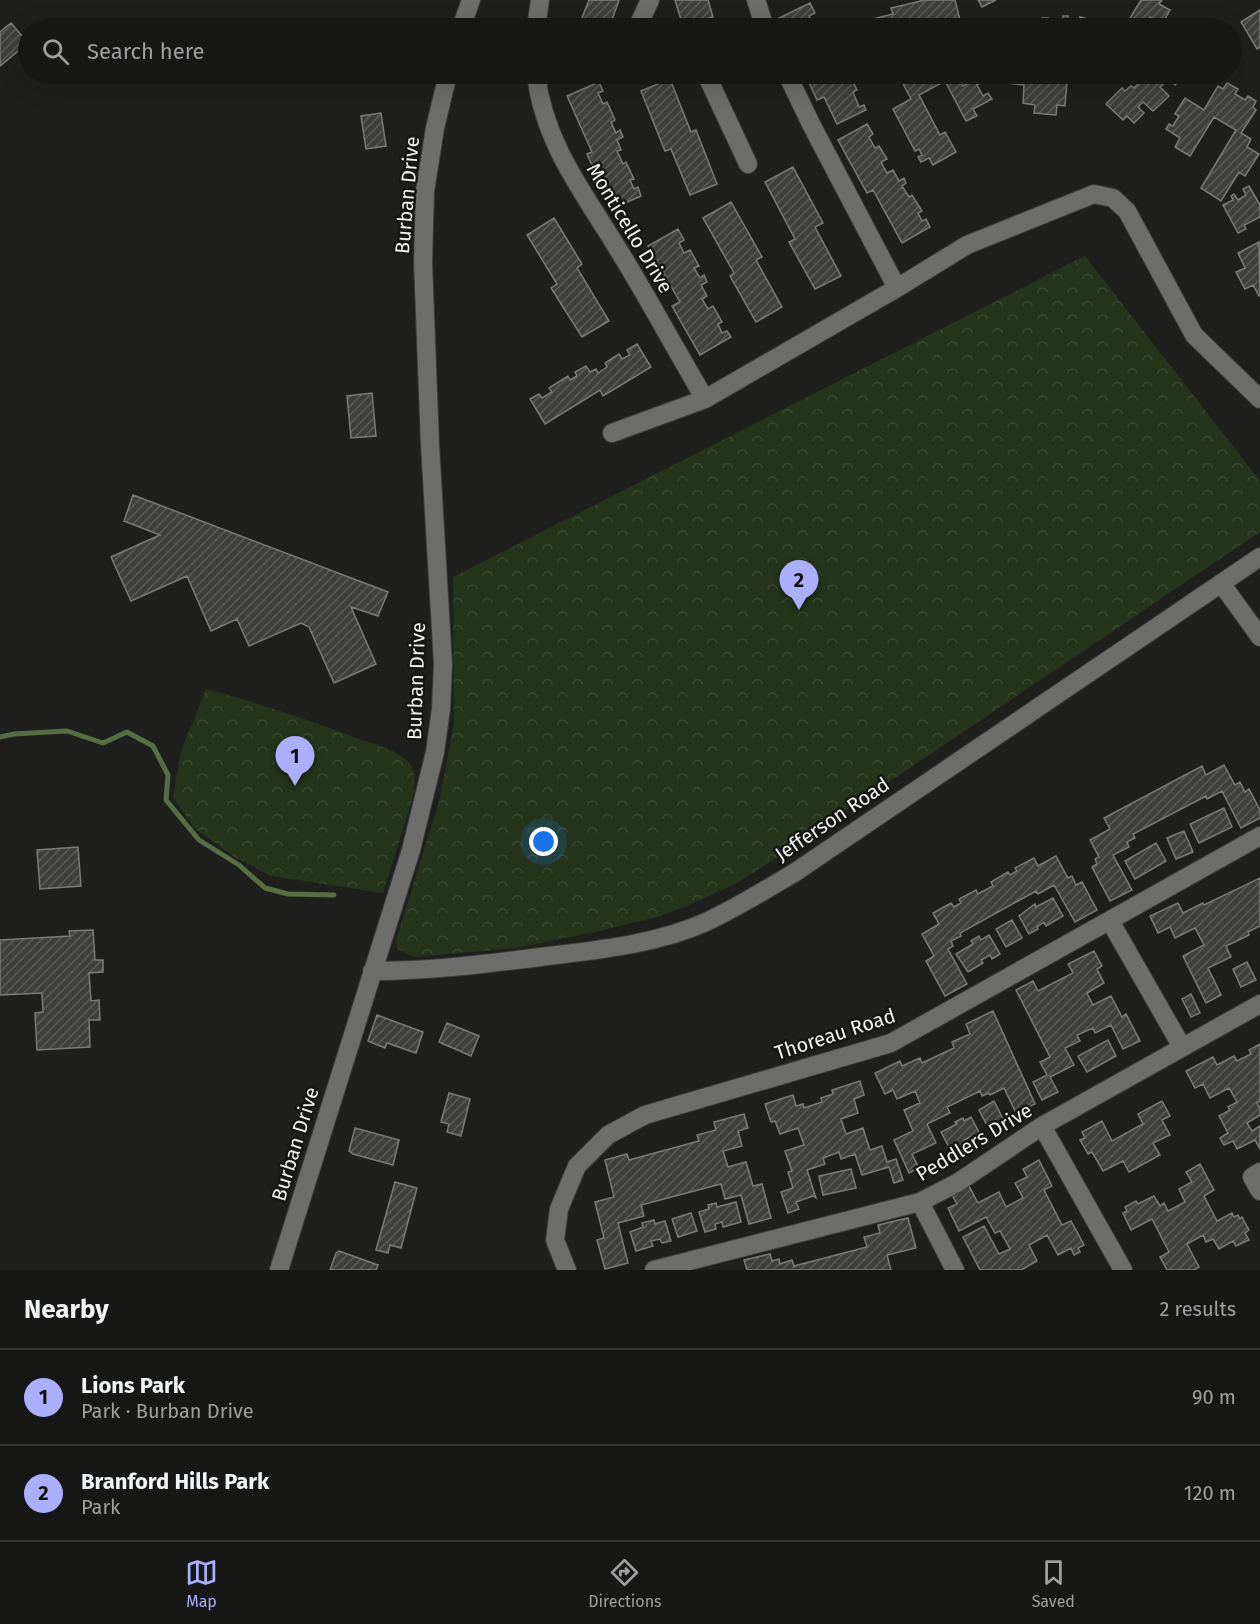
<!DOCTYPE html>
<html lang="en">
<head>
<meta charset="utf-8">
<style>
	:root { --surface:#171816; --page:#20211f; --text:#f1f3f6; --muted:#9ea0a1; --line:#363735; --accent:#acaffb }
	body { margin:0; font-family:"Fira Sans",sans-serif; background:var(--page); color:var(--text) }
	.you { position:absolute; left:544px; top:842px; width:21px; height:21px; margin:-15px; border:4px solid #fff; border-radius:50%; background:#1a73e8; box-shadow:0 0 0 9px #1a73e833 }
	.badge { display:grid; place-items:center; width:39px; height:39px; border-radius:50%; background:var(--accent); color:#111; font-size:20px; font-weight:700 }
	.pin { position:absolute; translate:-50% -50px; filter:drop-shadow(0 2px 3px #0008) }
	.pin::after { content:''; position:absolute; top:32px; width:21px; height:18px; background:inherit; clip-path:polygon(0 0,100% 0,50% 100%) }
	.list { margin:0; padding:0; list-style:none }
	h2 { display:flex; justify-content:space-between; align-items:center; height:78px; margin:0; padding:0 24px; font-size:26px }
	h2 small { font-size:20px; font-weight:400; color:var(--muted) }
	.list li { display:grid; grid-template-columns:39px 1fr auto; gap:18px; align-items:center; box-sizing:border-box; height:96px; padding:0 24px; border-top:2px solid var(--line) }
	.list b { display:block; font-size:22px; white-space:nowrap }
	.list p { margin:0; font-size:20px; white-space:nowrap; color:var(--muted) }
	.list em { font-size:20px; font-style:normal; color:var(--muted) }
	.icon { flex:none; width:33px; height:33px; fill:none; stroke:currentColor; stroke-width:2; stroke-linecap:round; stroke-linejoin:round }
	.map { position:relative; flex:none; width:1260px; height:1270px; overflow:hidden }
	.search { position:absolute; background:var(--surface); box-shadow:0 6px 24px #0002; left:18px; right:18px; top:18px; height:66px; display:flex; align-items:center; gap:15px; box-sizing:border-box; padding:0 21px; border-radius:33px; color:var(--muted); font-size:22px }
	.sheet { height:270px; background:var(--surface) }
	nav { display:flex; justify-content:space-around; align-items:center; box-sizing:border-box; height:84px; border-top:2px solid var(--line); background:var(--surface); font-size:16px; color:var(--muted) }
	nav a { display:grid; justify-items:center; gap:3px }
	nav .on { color:var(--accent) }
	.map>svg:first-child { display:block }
</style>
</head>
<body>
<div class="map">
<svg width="1260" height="1270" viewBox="0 0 1260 1270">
	<defs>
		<pattern id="park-crowns" width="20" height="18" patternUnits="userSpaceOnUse" patternTransform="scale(1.5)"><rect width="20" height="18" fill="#26341b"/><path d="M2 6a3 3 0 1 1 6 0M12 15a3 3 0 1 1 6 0" fill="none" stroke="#3b4831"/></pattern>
		<pattern id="building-hatch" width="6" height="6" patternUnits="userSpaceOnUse" patternTransform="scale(1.5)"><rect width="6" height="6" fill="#3f403e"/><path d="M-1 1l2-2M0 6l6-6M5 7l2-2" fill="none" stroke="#5b5c5a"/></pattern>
	</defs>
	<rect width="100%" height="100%" fill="#1f201e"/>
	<path fill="url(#park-crowns)" d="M1085,256L1260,481V532L770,862L735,884L687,906L657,917L590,933L515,948L414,957L397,949L396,940L439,802L454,723L453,577Z
		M206,689C258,703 308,719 359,739C374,744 393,749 405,759C416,767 415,781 414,793L383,893L271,876L236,858L194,828L173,797L181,751Z"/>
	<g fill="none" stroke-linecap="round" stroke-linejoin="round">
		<path stroke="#576e44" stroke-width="5" d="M0,737L14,734L67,731L103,743L127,732L153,746L168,775L166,800L199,840L239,865L265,888L288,894L334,895"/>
	</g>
	<path fill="url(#building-hatch)" stroke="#7a7c79" stroke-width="1.5" d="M589,0H619L609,28H578Z
		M675,0H708L713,17L683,26Z
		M925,0H955L961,24L941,28H840V27L893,14L891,8Z
		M978,0H996L982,7Z
		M1141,0H1162L1159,4L1170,10L1162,24L1150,17L1147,23L1157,28H1124Z
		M810,3L815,13L809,16L814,26L819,23L822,28H784L779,18Z
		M1260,10V47L1257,49L1241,22Z
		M1063,16H1068V21L1079,23L1080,17L1085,18L1083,28H1062Z
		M1042,18H1048L1047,26H1052L1051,28H1031L1032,20L1042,21Z
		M11,23L28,43L0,66V32Z
		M805,74H837L841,80L850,76L857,90L853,92L859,107L864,105L866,110L837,124L824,97L817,100Z
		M898,74H950L953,77L957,75L963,86L980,77L982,82L977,85L983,96L988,93L992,99L973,109L977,116L966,121L945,81L919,95L940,135L945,132L956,152L933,165L929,158L921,162L918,157L922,155L919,149L915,151L893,109L911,99Z
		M988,74H1026V78L1067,82L1065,106L1057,105L1056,115L1034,113L1035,105L1023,103L1024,85L997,82L998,77L988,76Z
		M1148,74H1180L1183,77L1175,85L1169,79L1160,87L1169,96L1153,111L1143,102L1138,107L1144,113L1134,123L1127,116L1123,120L1106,104L1122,88L1125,91L1131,86L1134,88Z
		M670,79L691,132L696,130L717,184L690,195L671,149L665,151L641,91Z
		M599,82L603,91L598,93L603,104L607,102L615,120L611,122L616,133L620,130L623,137L617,140L621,150L617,151L623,164L626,162L634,179L630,180L634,189L638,187L641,196L611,209L587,154L592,152L567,96Z
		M1227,83L1238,89L1235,94L1245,100L1248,96L1256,101L1253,107L1256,110L1241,133L1251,139L1247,147L1259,154L1245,176L1239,172L1221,201L1201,188L1236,130L1214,117L1190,156L1175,147L1180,138L1166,129L1169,124L1173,126L1179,116L1175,114L1185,98L1204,110L1218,86L1223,89Z
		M381,113L386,146L366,149L361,116Z
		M867,124L873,134L869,137L875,148L879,146L887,159L881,162L887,173L893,170L899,181L904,178L906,183L902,186L909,197L912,195L922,211L918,213L922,221L926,219L930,227L902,243L873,190L867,193L838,140Z
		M793,167L823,223L815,227L841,276L815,289L789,242L795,239L765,182Z
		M1249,186L1260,205V217L1244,225L1246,229L1238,233L1223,205L1233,200L1231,196L1234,194L1238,200L1246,195L1243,189Z
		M731,202L762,257L756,260L782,307L756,322L730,276L734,273L703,218Z
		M554,218L582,264L577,268L609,321L582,337L551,288L557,284L527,235Z
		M678,229L684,240L679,243L684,253L690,250L699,266L694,268L700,278L704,275L707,282L701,285L707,296L702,299L708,309L713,306L722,322L718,324L722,333L727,331L731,337L700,355L672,306L680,302L648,246Z
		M1259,242L1260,295L1259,296L1253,285L1245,289L1236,272L1245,268L1238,253Z
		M637,344L651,367L603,396L600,390L545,424L530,399L539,394L542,398L552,392L549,388L568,376L570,380L577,376L575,372L586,366L590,372L596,369L598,373L607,367L605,363L619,354L622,359L630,355L627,350Z
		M372,393L376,436L351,438L347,396Z
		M133,495L388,592L378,616L351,607L376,664L334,683L309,627L301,623L249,646L237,619L211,631L187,576L131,601L111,557L160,535L124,521Z
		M1224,765L1235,785L1240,782L1245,792L1249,789L1260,810V818L1241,828L1222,791L1207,799L1206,796L1133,834L1135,838L1127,842L1129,847L1113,855L1132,890L1110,901L1092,867L1097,864L1095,859L1099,857L1090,840L1110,829L1104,818L1202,766L1206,775Z
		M1224,808L1232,827L1199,843L1190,824Z
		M1184,831L1193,852L1176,859L1167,838Z
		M1156,843L1166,861L1135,879L1125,861Z
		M78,847L81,886L40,889L37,850Z
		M1056,856L1068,878L1072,876L1076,885L1082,882L1097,910L1075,922L1054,885L1038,894L1036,891L960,933L961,936L951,941L953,946L948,949L967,984L945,996L926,961L934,956L922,934L939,924L933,913L951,903L954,907L961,903L959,899L976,890L978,894L993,886L991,882L1008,872L1010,875L1017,871L1015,868L1034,858L1038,866Z
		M1260,878V926L1248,932L1249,935L1226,946L1231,957L1208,968L1221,995L1206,1003L1183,956L1204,945L1195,928L1175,938L1170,927L1158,933L1150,916L1178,903L1183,913L1203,903L1204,905Z
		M1053,898L1063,916L1046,926L1044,922L1037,927L1038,929L1029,934L1019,916L1035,904L1036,907Z
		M1012,920L1022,938L1006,947L996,929Z
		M93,930L95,960H103V972L89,973L91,1001L99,1000L100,1020H89L90,1047L37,1050L35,1013L43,1012L42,993L0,995V940L70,936L69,931Z
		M989,935L1000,954L992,959L990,955L981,960L983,963L968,972L956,954L973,944L971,941L979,936L981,940Z
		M1094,951L1102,966L1097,969L1104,983L1087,993L1093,1005L1111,996L1122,1017L1126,1014L1140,1041L1123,1049L1111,1025L1095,1033L1093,1028L1077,1035L1080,1041L1065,1048L1074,1065L1050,1077L1058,1092L1042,1100L1033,1082L1047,1075L1040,1062L1050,1057L1016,990L1033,981L1038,991L1073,973L1068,964Z
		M1247,962L1256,980L1241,987L1233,969Z
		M1191,994L1200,1013L1191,1017L1182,999Z
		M993,1011L1035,1104L1016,1113L1004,1088L990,1095L989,1093L982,1096L980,1091L947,1107L950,1113L927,1124L936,1143L912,1154L919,1168L909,1173L894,1140L913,1131L904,1110L920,1103L915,1091L897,1099L893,1090L885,1094L875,1073L900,1061L902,1066L920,1058L922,1063L954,1048L952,1042L970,1034L966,1024Z
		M377,1015L423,1032L416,1053L387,1043L385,1048L368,1041Z
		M447,1023L479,1036L471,1056L439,1042Z
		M1108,1040L1116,1056L1087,1072L1078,1056Z
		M1260,1044V1101L1257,1103L1260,1108V1115L1247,1123L1252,1131L1260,1126V1149L1255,1140L1237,1149L1233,1141L1224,1145L1220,1138L1228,1133L1219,1116L1230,1110L1228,1107L1237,1102L1229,1088L1210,1098L1203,1084L1195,1088L1186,1071L1213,1057L1217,1065L1234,1056L1237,1061L1251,1054L1249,1050Z
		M860,1081L864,1095L854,1099L858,1113L841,1119L846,1134L863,1128L870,1150L882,1146L887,1162L896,1159L903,1180L894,1183L889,1167L862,1175L855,1154L841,1159L839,1152L823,1158L825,1164L807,1170L816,1198L813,1196L796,1202L799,1209L788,1213L781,1192L793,1188L788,1172L792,1171L785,1151L804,1145L798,1128L780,1134L775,1121L771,1122L765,1104L793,1095L796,1106L803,1104L804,1108L822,1102L821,1098L833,1094L832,1090Z
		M449,1093L470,1099L461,1136L447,1132L449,1124L441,1122Z
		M994,1101L1004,1121L989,1129L979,1110Z
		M1162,1101L1170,1116L1162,1120L1170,1135L1153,1143L1160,1155L1129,1172L1123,1161L1103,1171L1092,1152L1088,1154L1080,1140L1085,1138L1082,1132L1102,1121L1112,1141L1143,1124L1138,1114Z
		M744,1114L748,1128L738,1131L742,1146L723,1151L728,1167L746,1162L753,1186L762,1184L771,1218L749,1224L741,1195L725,1199L721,1184L641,1205L644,1216L618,1223L628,1263L605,1269L597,1240L604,1238L595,1202L614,1197L605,1160L627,1154L629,1160L699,1141L697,1135L716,1130L714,1122Z
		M971,1117L981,1136L972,1141L970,1137L964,1140L965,1143L951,1151L941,1132L957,1124L955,1122L963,1118L964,1121Z
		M355,1128L399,1140L393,1165L353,1154L349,1151Z
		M1039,1160L1052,1186L1044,1190L1062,1225L1071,1221L1084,1245L1078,1248L1080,1252L1074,1255L1071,1248L1058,1255L1047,1235L1029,1245L1037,1261L1021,1270H980L963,1237L984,1226L999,1254L1010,1249L1000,1231L995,1233L986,1217L959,1231L948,1208L957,1204L951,1193L968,1184L978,1203L999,1192L1006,1207L1023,1198L1015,1183L1027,1177L1023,1169Z
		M1200,1164L1214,1190L1204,1196L1217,1221L1232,1213L1234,1217L1238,1215L1240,1219L1242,1217L1249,1230L1245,1233L1249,1240L1236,1246L1233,1241L1219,1249L1213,1239L1206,1242L1203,1235L1187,1244L1199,1267L1194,1270H1167L1160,1257L1169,1252L1152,1219L1131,1230L1123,1213L1127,1211L1125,1207L1136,1201L1138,1204L1154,1196L1160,1206L1164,1203L1168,1211L1185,1202L1179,1189L1192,1182L1186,1172Z
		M851,1169L856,1188L823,1195L819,1176Z
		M395,1182L417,1188L401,1248L390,1245L388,1253L376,1250Z
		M736,1202L741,1222L723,1227L722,1222L715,1224L716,1229L705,1232L699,1212L709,1209L708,1205L716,1203L717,1207Z
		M691,1213L697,1231L678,1237L672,1219Z
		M908,1218L916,1248L887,1255L891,1270H747L744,1260L770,1254L772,1261L779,1259L780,1264L792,1260L794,1266L867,1247L864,1237L880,1233L878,1225Z
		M654,1220L655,1224L665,1221L671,1241L662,1243L660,1239L651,1241L653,1246L636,1251L630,1232L643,1227L642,1223Z
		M339,1251L378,1265L376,1270H330L336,1253Z"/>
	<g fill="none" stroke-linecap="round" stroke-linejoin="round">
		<g stroke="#3c3d3b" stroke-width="20">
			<path id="minor" d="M756,0L765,28
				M461,28L471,0
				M536,28L540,0
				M637,28L650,0
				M536,74C544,146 588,198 624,259C652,305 677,352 705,399
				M706,74L748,164
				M787,74L811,124L897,288
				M612,433L705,399L897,288L967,245L1094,194L1113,198L1127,211L1194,335L1260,399
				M1221,583L1260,637
				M1110,921L1182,1047
				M372,971C429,971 485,964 541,957C596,950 654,945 706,922C736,908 765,890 794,873L1260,557
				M1042,1126L1123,1270
				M1260,1172L1252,1177L1260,1191
				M920,1202L955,1270
				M279,1270L411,850L435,752L441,709L443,664L430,445L423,262L425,191L435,128L448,74
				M567,1270L555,1240L559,1209L577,1166L608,1135L645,1115L891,1043L1260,836
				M654,1270L920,1202L957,1183L1042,1126L1260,1004"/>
		</g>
		<use href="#minor" stroke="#6d6e6c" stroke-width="18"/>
	</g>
	<g text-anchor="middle" stroke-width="5" stroke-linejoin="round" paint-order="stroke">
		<g font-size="20" fill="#f2f3f1" stroke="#161715">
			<text transform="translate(407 195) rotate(-85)" y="7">Burban Drive</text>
			<text transform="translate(630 228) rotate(59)" y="7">Monticello Drive</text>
			<text transform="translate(416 681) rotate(-88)" y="7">Burban Drive</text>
			<text transform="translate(832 819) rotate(-34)" y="7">Jefferson Road</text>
			<text transform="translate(835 1034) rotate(-18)" y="7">Thoreau Road</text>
			<text transform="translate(974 1142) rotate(-31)" y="7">Peddlers Drive</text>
			<text transform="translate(295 1144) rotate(-73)" y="7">Burban Drive</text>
		</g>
	</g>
</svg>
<div class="you"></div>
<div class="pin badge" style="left:295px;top:786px">1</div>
<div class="pin badge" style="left:799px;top:610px">2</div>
<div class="search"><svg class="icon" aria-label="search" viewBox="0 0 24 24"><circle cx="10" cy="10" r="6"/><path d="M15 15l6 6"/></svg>Search here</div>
</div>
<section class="sheet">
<h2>Nearby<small>2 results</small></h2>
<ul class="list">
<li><span class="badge">1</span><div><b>Lions Park</b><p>Park · Burban Drive</p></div><em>90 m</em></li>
<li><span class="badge">2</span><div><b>Branford Hills Park</b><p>Park</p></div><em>120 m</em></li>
</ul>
</section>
<nav>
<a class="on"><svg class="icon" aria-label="map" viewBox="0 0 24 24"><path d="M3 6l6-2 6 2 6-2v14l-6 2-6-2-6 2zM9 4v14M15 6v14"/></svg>Map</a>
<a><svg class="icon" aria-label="directions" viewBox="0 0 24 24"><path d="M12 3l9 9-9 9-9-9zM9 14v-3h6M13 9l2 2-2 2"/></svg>Directions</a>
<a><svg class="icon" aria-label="saved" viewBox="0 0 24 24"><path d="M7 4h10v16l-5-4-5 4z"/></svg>Saved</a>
</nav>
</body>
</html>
